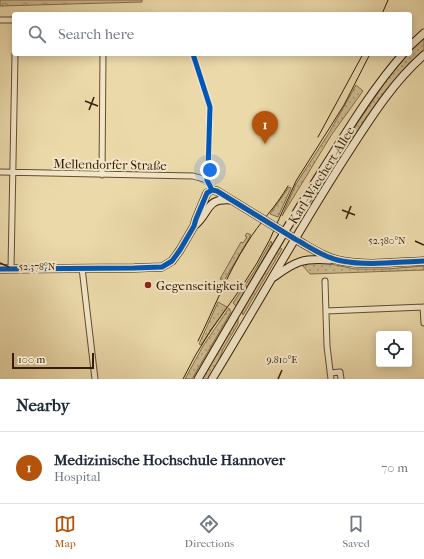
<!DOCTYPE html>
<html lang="en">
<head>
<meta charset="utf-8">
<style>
	:root { --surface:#fff; --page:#f2f2f3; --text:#1f2937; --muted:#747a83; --line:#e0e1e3; --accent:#b45309 }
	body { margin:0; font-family:"IM FELL French Canon",serif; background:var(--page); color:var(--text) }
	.controls { position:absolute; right:12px; bottom:12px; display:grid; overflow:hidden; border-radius:4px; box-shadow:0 2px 10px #0003 }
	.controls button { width:36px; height:36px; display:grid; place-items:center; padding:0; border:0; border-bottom:1px solid var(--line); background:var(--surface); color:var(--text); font:20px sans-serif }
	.scale { position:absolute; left:12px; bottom:10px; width:82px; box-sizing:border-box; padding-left:4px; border:2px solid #371d06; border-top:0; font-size:11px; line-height:14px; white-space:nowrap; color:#371d06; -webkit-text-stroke:3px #f2e6c8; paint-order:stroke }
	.you { position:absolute; left:210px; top:170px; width:14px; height:14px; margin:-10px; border:3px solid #fff; border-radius:50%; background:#1a73e8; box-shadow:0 0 0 6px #1a73e833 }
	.badge { display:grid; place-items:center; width:26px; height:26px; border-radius:50%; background:var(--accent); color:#fff; font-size:13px; font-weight:700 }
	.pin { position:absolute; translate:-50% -33px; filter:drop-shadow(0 1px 2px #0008) }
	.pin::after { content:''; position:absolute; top:21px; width:14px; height:12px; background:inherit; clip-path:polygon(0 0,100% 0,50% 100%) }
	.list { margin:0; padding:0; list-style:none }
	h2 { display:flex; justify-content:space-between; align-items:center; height:52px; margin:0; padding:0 16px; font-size:17px }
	h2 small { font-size:13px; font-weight:400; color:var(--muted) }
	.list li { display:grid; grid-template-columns:26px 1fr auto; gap:12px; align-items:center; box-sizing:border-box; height:72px; padding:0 16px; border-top:1px solid var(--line) }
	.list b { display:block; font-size:15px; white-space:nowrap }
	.list p { margin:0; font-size:13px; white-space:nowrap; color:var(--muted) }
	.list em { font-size:13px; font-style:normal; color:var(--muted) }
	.icon { flex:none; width:22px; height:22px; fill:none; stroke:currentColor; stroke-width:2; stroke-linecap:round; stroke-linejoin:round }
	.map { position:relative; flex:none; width:424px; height:379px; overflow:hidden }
	.search { position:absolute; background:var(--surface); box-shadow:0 2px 10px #0003; left:12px; right:12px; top:12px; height:44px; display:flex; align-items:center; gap:10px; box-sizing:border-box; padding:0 14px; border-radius:4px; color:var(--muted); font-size:15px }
	.sheet { height:124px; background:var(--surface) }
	nav { display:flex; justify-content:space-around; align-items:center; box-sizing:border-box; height:56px; border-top:1px solid var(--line); background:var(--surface); font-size:11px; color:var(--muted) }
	nav a { display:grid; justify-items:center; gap:2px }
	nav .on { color:var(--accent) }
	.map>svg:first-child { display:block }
</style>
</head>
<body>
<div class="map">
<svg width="424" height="379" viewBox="0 0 424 379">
	<defs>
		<pattern id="grass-dots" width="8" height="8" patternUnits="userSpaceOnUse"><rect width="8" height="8" fill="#ccb98e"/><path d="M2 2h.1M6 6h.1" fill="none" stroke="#a69672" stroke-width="1.8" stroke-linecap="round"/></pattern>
		<pattern id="forest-crowns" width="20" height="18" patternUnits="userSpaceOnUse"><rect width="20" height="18" fill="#ccb98e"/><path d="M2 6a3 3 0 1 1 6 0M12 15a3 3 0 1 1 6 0" fill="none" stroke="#a69672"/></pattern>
	</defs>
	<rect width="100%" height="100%" fill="#ebd9aa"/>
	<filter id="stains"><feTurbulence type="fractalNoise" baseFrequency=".005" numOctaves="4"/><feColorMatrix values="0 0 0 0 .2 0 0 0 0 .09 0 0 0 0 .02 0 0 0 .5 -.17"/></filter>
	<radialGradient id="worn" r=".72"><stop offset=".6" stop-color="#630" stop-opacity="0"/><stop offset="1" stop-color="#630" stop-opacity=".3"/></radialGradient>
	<path fill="url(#grass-dots)" stroke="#826b4a" d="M424,38V49L414,60L386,94L301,225L297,223L336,160L350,134L388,78L406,56L410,54V52Z
		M356,85L363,91L332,134L282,216L296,184L329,133Z
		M289,187L291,188L278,217L270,214Z
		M247,233L251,235L224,281L220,279L241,242L243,243L247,237L245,236Z
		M271,241L272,244L236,306L233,303L255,270Z
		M279,247L282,249L243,315L242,311Z
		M303,263H326L355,269H386L424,266V270L310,274L303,266Z
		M218,302L227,307L201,345L199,344Z
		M229,308L231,312L192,379H185L203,346Z
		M238,317V324L223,349L216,368L209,379H202Z"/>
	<path fill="url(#forest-crowns)" stroke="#826b4a" d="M0,0H142V2L0,6Z"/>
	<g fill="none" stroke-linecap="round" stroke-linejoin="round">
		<g stroke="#644c2f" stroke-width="7">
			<path id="street" d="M0,20H14
				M193,54L210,107L208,171L207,180L212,190
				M0,172L193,176L207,180
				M102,175L103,54
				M82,268L95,379
				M11,269L15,54
				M325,281L327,346L331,379
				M423,307L424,323
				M326,311L424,307
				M330,373L340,372L341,379"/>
		</g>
		<g stroke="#371d06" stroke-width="9">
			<path id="secondary" d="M410,46L424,33
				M194,226C211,213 204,198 231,200
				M0,269L134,268L162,267L172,261L180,250L194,226L196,219L207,193L212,190L217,191C243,207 269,223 295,239C310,247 325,258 342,261C368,266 397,262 424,261
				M274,277C296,261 303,258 330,260
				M198,379C238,310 278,241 320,174C346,133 371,90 403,54
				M212,379C258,304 300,227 348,153C370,119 393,82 424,55"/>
		</g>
		<use href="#street" stroke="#f2e6c8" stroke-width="5"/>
		<use href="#secondary" stroke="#f2e6c8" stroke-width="7"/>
		<path stroke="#371d06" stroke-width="1" d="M382,14L388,0
			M318,137L363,54
			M198,341C214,309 227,274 247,243C259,223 276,207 288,186
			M183,379L195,356L211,330L241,288L257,263L270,239L296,181L344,105L370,54"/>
		<g stroke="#f2e6c8" stroke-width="8">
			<path id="cycleway" d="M193,54L210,107L208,171L207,180L212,190
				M0,269L134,268L162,267L172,261L180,250L194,226L196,219L207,193L212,190L217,191C243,207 269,223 295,239C310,247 325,258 342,261C368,266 397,262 424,261"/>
		</g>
		<use href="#cycleway" stroke="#0057b8" stroke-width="5"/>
	</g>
	<path fill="none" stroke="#371d06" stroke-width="1.5" d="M85,101L98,106M89,110L94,97M342,210L355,215M346,219L351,206M415,241L424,245M0,263L9,267M278,379L282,370"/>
	<circle fill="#8f2418" stroke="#f2e6c8" stroke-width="1.5" cx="148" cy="285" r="4"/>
	<g text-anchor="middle" stroke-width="4" stroke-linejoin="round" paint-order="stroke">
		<g font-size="13" fill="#371d06" stroke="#f2e6c8">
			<text transform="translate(110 164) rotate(1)" y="5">Mellendorfer Straße</text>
			<text transform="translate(321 175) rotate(-58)" y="5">Karl-Wiechert-Allee</text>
		</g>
		<g font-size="13" fill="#371d06" stroke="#f2e6c8" text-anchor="start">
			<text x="156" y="290">Gegenseitigkeit</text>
		</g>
	</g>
	<g font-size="10" text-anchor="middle" fill="#371d06" stroke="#f2e6c8" stroke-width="4" stroke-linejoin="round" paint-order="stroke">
		<text x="387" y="244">52.380°N</text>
		<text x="37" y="270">52.378°N</text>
		<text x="282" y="363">9.810°E</text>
	</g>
	<rect width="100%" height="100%" filter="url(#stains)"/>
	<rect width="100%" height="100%" fill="url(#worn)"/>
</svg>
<div class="controls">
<button><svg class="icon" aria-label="locate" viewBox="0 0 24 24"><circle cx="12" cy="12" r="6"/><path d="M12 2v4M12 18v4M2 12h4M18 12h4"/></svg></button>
</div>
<div class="scale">100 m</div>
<div class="you"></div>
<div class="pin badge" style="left:265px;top:144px">1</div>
<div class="search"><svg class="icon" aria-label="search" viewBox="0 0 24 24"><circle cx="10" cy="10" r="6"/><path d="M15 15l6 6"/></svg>Search here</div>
</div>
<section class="sheet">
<h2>Nearby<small></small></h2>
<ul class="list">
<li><span class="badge">1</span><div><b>Medizinische Hochschule Hannover</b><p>Hospital</p></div><em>70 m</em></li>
</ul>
</section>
<nav>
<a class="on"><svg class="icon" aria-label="map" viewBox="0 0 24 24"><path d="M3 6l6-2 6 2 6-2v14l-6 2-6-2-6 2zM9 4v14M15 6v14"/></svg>Map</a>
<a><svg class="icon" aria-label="directions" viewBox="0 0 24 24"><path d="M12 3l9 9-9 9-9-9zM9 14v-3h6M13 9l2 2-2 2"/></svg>Directions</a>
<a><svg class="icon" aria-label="saved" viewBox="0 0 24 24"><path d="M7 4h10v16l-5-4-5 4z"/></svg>Saved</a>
</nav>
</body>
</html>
